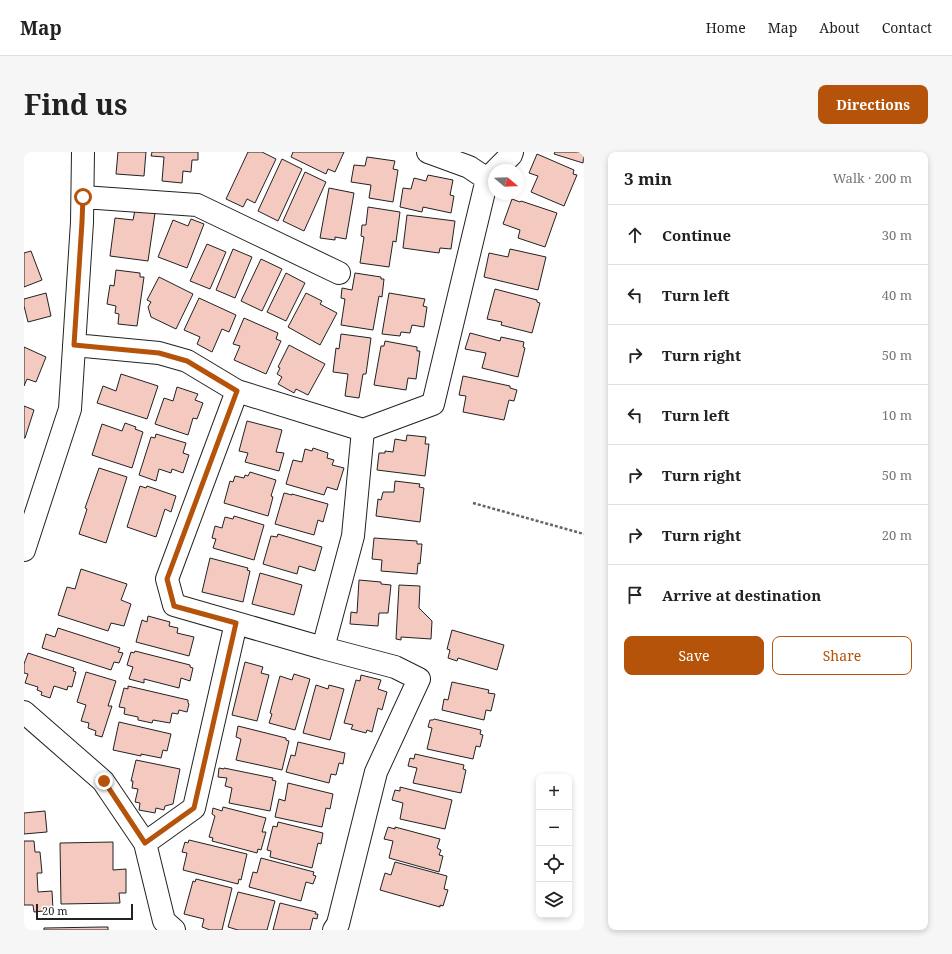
<!DOCTYPE html>
<html lang="en">
<head>
<meta charset="utf-8">
<style>
	:root { --surface:#fff; --page:#f6f6f6; --text:#222; --muted:#767676; --line:#e0e0e0; --accent:#b45309 }
	body { margin:0; font-family:"Noto Serif",serif; background:var(--page); color:var(--text) }
	.controls { position:absolute; right:12px; bottom:12px; display:grid; overflow:hidden; border-radius:8px; box-shadow:0 2px 6px #0003 }
	.controls button { width:36px; height:36px; display:grid; place-items:center; padding:0; border:0; border-bottom:1px solid var(--line); background:var(--surface); color:var(--text); font:20px sans-serif }
	.compass { position:absolute; left:464px; top:12px; width:36px; height:36px; border-radius:50%; background:var(--surface); box-shadow:0 2px 6px #0003; rotate:109deg }
	.scale { position:absolute; left:12px; bottom:10px; width:97px; box-sizing:border-box; padding-left:4px; border:2px solid #222; border-top:0; font-size:11px; line-height:14px; white-space:nowrap; color:#222; -webkit-text-stroke:3px #fff; paint-order:stroke }
	.stop { position:absolute; width:12px; height:12px; margin:-9px; border:3px solid #b45309; border-radius:50%; background:#fff }
	.stop.end { background:#b45309; border-color:#fff; box-shadow:0 1px 4px #0008 }
	.list { margin:0; padding:0; list-style:none }
	h2 { display:flex; justify-content:space-between; align-items:center; height:52px; margin:0; padding:0 16px; font-size:17px }
	h2 small { font-size:13px; font-weight:400; color:var(--muted) }
	.list li { display:grid; grid-template-columns:26px 1fr auto; gap:12px; align-items:center; box-sizing:border-box; height:60px; padding:0 16px; border-top:1px solid var(--line) }
	.list b { display:block; font-size:15px; white-space:nowrap }
	.list em { font-size:13px; font-style:normal; color:var(--muted) }
	.actions { display:flex; gap:8px; padding:12px 16px }
	.actions a { flex:1; padding:9px 0; border:1px solid var(--accent); border-radius:8px; text-align:center; font-size:14px; color:var(--accent) }
	.actions .main { background:var(--accent); color:#fff }
	.icon { flex:none; width:22px; height:22px; fill:none; stroke:currentColor; stroke-width:2; stroke-linecap:round; stroke-linejoin:round }
	.map { position:relative; flex:none; width:560px; height:778px; overflow:hidden; border-radius:8px }
	header { display:flex; align-items:center; gap:24px; box-sizing:border-box; height:56px; padding:0 20px; background:var(--surface); border-bottom:1px solid var(--line) }
	header strong { font-size:19px }
	nav { display:flex; gap:22px; margin-inline-start:auto; font-size:14px }
	.intro { display:flex; align-items:center; justify-content:space-between; box-sizing:border-box; height:96px; padding:0 24px }
	h1 { margin:0; font-size:28px }
	.button { padding:10px 18px; border-radius:8px; background:var(--accent); color:#fff; font-size:14px; font-weight:700 }
	main { display:flex; gap:24px; padding:0 24px }
	aside { flex:1; background:var(--surface); border-radius:8px; box-shadow:0 2px 6px #0003 }
	.map>svg:first-child { display:block }
</style>
</head>
<body>
<header>
<strong>Map</strong>
<nav><a>Home</a><a>Map</a><a>About</a><a>Contact</a></nav>
</header>
<div class="intro"><h1>Find us</h1><a class="button">Directions</a></div>
<main>
<div class="map">
<svg width="560" height="778" viewBox="0 0 560 778">
	<rect width="100%" height="100%" fill="#fff"/>
	<path fill="#f3c9c0" stroke="#222" d="M94,0H122L120,24L92,22Z
		M128,0H174V8H168L167,20L159,19L158,31L138,29L140,5L127,4Z
		M224,0H238L252,7L231,51L223,47L219,55L202,47Z
		M269,0H320L311,20L304,17L302,22L267,5Z
		M531,0H560L559,11L530,2Z
		M513,2L550,18L549,22L553,23L540,54L507,40L514,24L505,21Z
		M343,5L371,9L369,17L374,18L369,50L345,46L347,33L327,30L330,13L341,14Z
		M258,7L278,17L254,69L234,59Z
		M281,20L302,30L280,79L259,69Z
		M404,23L429,28L426,43L430,44L427,61L399,55L398,60L376,55L379,36L387,37L390,26L402,29Z
		M305,36L330,41L322,87L311,85V88L296,86Z
		M488,47L496,50L497,49L533,61L521,95L494,86L496,78L479,72Z
		M344,55L376,60L372,90L369,89L365,115L336,111L340,85L337,84L338,73H342Z
		M111,58L131,61L124,109L86,104L91,66L109,68Z
		M383,63L431,69L427,97L416,96L415,101L379,96Z
		M167,67L180,72L163,116L134,105L149,68L164,74Z
		M183,92L202,100L186,137L166,129Z
		M209,97L228,105L211,146L192,138Z
		M486,97L522,105L514,138L460,125L465,101L484,105Z
		M7,99L18,128L0,135V101Z
		M237,107L258,117L238,159L217,149Z
		M92,118L116,121V125H120L113,174L94,172L95,162L91,161L92,154L83,152L86,133L90,134Z
		M262,121L281,131L262,169L243,160Z
		M331,121L357,125V127H360L358,145L355,144L349,178L317,173L321,147L317,146L318,136L328,138Z
		M135,125L169,142L152,177L127,165L124,155L127,150L123,148Z
		M471,137L513,148V150L516,151L508,181L477,173L478,170L463,167Z
		M22,141L27,164L4,170L0,154V147Z
		M282,141L298,149L296,152L313,161L296,193L264,175Z
		M365,141L401,147L399,154L403,155L400,175L388,173L386,181L377,180L376,184L358,182Z
		M175,146L212,163L205,180L198,177L188,200L173,192L176,185L160,178Z
		M220,166L254,181L252,187L257,189L242,222L210,208L216,194L209,192Z
		M446,181L476,189L477,185L500,190L499,195L501,196L494,225L458,216L462,201L441,197Z
		M317,182L347,186L342,222H339L335,246L321,244L324,222L309,220L312,196L315,197Z
		M361,189L393,195V199H396L392,227L384,226L382,238L350,233L357,194H360Z
		M265,193L301,212L284,243L272,237L270,241L254,232L258,225L253,222L256,216L254,215Z
		M0,195L22,205L12,230L3,227L0,234Z
		M97,222L134,234L123,267L73,251L79,234L92,239Z
		M439,224L486,234V236L493,238L490,249L485,248L480,268L439,260L442,244L435,243Z
		M153,235L174,242L171,248L179,251L173,267L169,266L164,283L131,272L140,246L149,249Z
		M0,254L10,258L1,286H0Z
		M223,269L258,278L252,300L260,301L255,319L221,310L224,301L215,299Z
		M101,271L112,275L111,277L119,280L108,316L68,303L78,272L98,279Z
		M132,282L162,291L159,301L165,303L159,321L148,317L147,321L135,317L132,329L115,323L127,285L131,286Z
		M383,283L402,285L401,292H405L401,324L353,318L355,301H361V299L369,300L371,287L382,289Z
		M289,296L304,301L303,306L310,308L308,313L320,316L313,338L303,335L300,343L262,332L269,308L278,310L281,297L288,299Z
		M75,316L103,325L82,391L55,382L63,357L61,356Z
		M226,320L252,328L247,344L249,345L244,364L200,351L206,329L209,330L211,324L220,326L221,323L224,324Z
		M371,329L396,332L395,335L400,336L396,370L352,364L354,347L357,348L359,340H370Z
		M116,334L122,336L123,334L152,344L147,360L141,357L132,385L103,375Z
		M260,341L268,343V342L304,352L299,370L294,368L290,383L251,372Z
		M210,364L240,373L230,408L189,396L192,387L188,386L191,374L198,376L201,365L209,367Z
		M254,382L298,395L291,419L275,414L273,422L239,412L247,384L253,385Z
		M350,386L393,389V392H398L396,412L394,411L393,422L357,419L358,408L348,407Z
		M186,406L224,416L223,418L226,419L219,450L178,440Z
		M57,417L103,432L97,448L107,452L100,474L87,471L84,479L34,463L43,435L51,437Z
		M236,421L278,433L270,463L228,452Z
		M335,428L357,430V432L367,433L364,461H355L354,474L326,472L327,460L333,461Z
		M375,433L396,434L395,456L408,469L407,487L377,485V488L372,487Z
		M124,464L146,470L145,474L154,476L153,481L170,485L165,504L112,490L118,468L123,470Z
		M34,476L96,496L94,500L99,501L95,511L90,510L87,518L18,496L22,482L31,485Z
		M428,478L480,493L473,518L434,506L433,509L424,506L426,498L423,497Z
		M111,499L166,513V515L169,516L166,529L157,526L155,536L120,527V531L105,527L109,515L103,513L107,500L110,501Z
		M4,501L50,516L49,519L52,520L48,535L44,534L43,538L30,534L26,546L17,543L18,540L13,538L14,535L1,531L4,522L0,521V512Z
		M221,510L239,515L237,521L245,523L233,569L208,563Z
		M62,520L92,529L84,554H88L78,585L71,583L72,579L64,576L65,571L57,569L62,553L53,550Z
		M270,522L286,527L271,578L245,571L248,562L246,561L256,524L268,528Z
		M337,523L357,528L354,537L363,540L358,558L354,556L348,580L343,578L342,581L327,577L329,573L320,571L332,528L336,529Z
		M428,530L465,538L464,541L471,542L467,559L462,558L460,568L418,558L420,547L424,548Z
		M292,533L304,537L305,533L320,537L306,588L279,581Z
		M104,534L164,548V551L165,552L163,560L155,558L154,562L148,561L146,571L129,568L128,571L114,568V565L100,562L101,556L95,555L100,536L104,537Z
		M410,567L457,578L456,582L459,583L456,595L452,594L449,607L403,597L408,576L404,575L406,568H409Z
		M95,570L147,582L143,599L139,598L137,606L117,602V604L89,598Z
		M214,574L262,586V588L265,589L258,618L212,608L217,587L212,585Z
		M274,590L321,601L319,612L315,611L312,623L307,622L305,631L262,620L267,603L271,604Z
		M391,602L440,613L439,617L442,618L437,641L389,631L393,616L384,614L386,606L390,607Z
		M112,608L156,617L149,652L141,654L140,658L132,656L131,661L115,658L116,651L111,650L114,637L108,636L109,629H107Z
		M195,616L200,617V616L249,626L248,628L252,629L246,659L205,651L208,636L201,634L203,626L194,625Z
		M264,631L309,642L306,657L302,656L298,675L251,665L255,647L261,649Z
		M376,635L428,648L421,677L376,667L379,651L368,648L371,638L376,639Z
		M199,655L242,666L238,680H242L237,698L234,697L233,701L188,689L189,686L185,685L191,664L188,662L189,656L198,659Z
		M21,659L23,680L0,682V661Z
		M254,670L299,681L297,692L294,691L288,716L246,705L247,699L243,698L249,674L253,675Z
		M364,675L371,677V675L416,687L413,696L417,698L415,703L419,704L415,720L365,706L369,689L360,687Z
		M165,688L223,702L217,728L215,727L214,732L159,718L163,701L158,700L161,690L164,691Z
		M0,689H10L11,700H16L18,721H13L14,740L28,739L29,758L10,760L9,753H0Z
		M89,690V718L102,717V741H95L96,751L37,752L36,691Z
		M237,706L290,720L289,723L292,724L289,732L282,730L277,749L225,735L229,720L233,721Z
		M371,710L423,724L420,737L424,738L419,754L416,753V755L356,738L361,721L367,723Z
		M172,727L208,736L198,778H186L178,775L180,767L160,762L169,729L171,730Z
		M214,740L251,749L243,778H214L204,775Z
		M256,751L292,760L291,762H294L293,767L289,766L286,778H249Z
		M79,775H84V778H20V776Z"/>
	<g fill="none" stroke-linecap="round" stroke-linejoin="round">
		<g stroke="#222" stroke-width="24">
			<path id="street" d="M404,0L445,15L463,27
				M472,18L487,3L488,0
				M59,45L173,53L315,121
				M50,193L135,201L163,209L213,239L339,278L409,252L463,27L470,20
				M213,239L143,427L150,453L299,496L371,515L395,527L352,620L314,772L310,778
				M0,398L46,257L58,70L59,0
				M299,496L329,384L339,278
				M0,560L79,629L121,691L140,769L150,778
				M121,691L170,656L212,471"/>
		</g>
		<path stroke="#646464" stroke-width="2.5" stroke-dasharray="3 2" stroke-linecap="butt" d="M449,351L560,382"/>
		<use href="#street" stroke="#fff" stroke-width="22"/>
	</g>
	<g fill="none" stroke-linecap="round" stroke-linejoin="round">
		<path stroke="#b45309" stroke-width="5" d="M59,45L58,70L50,193L135,201L163,209L213,239L143,427L150,454L212,471L170,656L121,691L80,629"/>
	</g>
</svg>
<div class="controls">
<button>+</button>
<button>−</button>
<button><svg class="icon" aria-label="locate" viewBox="0 0 24 24"><circle cx="12" cy="12" r="6"/><path d="M12 2v4M12 18v4M2 12h4M18 12h4"/></svg></button>
<button><svg class="icon" aria-label="layers" viewBox="0 0 24 24"><path d="M12 4l9 5-9 5-9-5zM3 14l9 5 9-5"/></svg></button>
</div>
<svg class="compass" viewBox="-18 -18 36 36"><path d="M0-13l5 13h-10z" fill="#e53935"/><path d="M0 13l5-13h-10z" fill="#767676"/></svg>
<div class="scale">20 m</div>
<div class="stop" style="left:59px;top:45px"></div>
<div class="stop end" style="left:80px;top:629px"></div>
</div>
<aside>
<h2>3 min<small>Walk · 200 m</small></h2>
<ul class="list">
<li><svg class="icon" aria-label="ahead" viewBox="0 0 24 24"><path d="M12 20V5M6 11l6-6 6 6"/></svg><div><b>Continue</b></div><em>30 m</em></li>
<li><svg class="icon" aria-label="left" viewBox="0 0 24 24"><path d="M17 20v-9H6M10 6l-5 5 5 5"/></svg><div><b>Turn left</b></div><em>40 m</em></li>
<li><svg class="icon" aria-label="right" viewBox="0 0 24 24"><path d="M7 20v-9h11M14 6l5 5-5 5"/></svg><div><b>Turn right</b></div><em>50 m</em></li>
<li><svg class="icon" aria-label="left" viewBox="0 0 24 24"><path d="M17 20v-9H6M10 6l-5 5 5 5"/></svg><div><b>Turn left</b></div><em>10 m</em></li>
<li><svg class="icon" aria-label="right" viewBox="0 0 24 24"><path d="M7 20v-9h11M14 6l5 5-5 5"/></svg><div><b>Turn right</b></div><em>50 m</em></li>
<li><svg class="icon" aria-label="right" viewBox="0 0 24 24"><path d="M7 20v-9h11M14 6l5 5-5 5"/></svg><div><b>Turn right</b></div><em>20 m</em></li>
<li><svg class="icon" aria-label="arrive" viewBox="0 0 24 24"><path d="M6 21V4h12l-3 4 3 4H6"/></svg><div><b>Arrive at destination</b></div></li>
</ul>
<div class="actions"><a class="main">Save</a><a>Share</a></div>
</aside>
</main>
</body>
</html>
